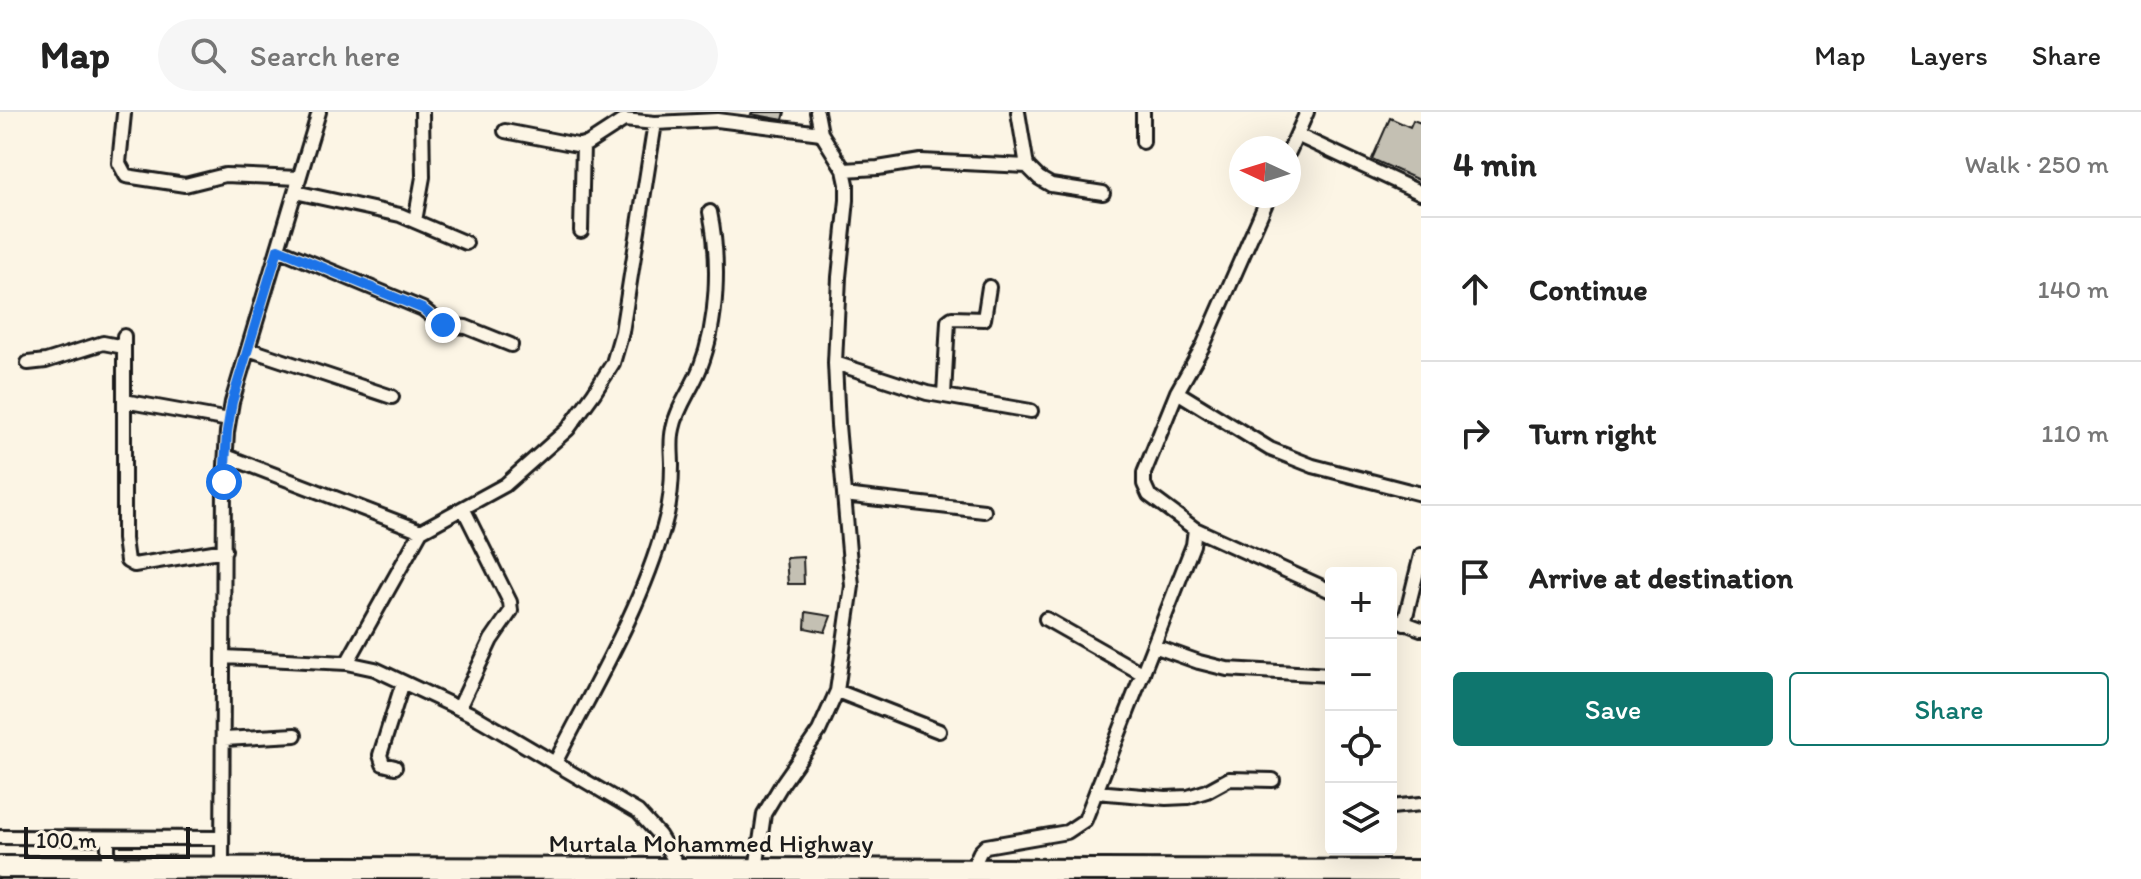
<!DOCTYPE html>
<html lang="en">
<head>
<meta charset="utf-8">
<style>
	:root { --surface:#fff; --page:#f6f6f6; --text:#222; --muted:#767676; --line:#e0e0e0; --accent:#0f766e }
	body { margin:0; font-family:Itim,sans-serif; background:var(--page); color:var(--text) }
	.controls { position:absolute; right:24px; bottom:24px; display:grid; overflow:hidden; border-radius:8px; box-shadow:0 8px 32px #0002 }
	.controls button { width:72px; height:72px; display:grid; place-items:center; padding:0; border:0; border-bottom:2px solid var(--line); background:var(--surface); color:var(--text); font:40px sans-serif }
	.compass { position:absolute; left:1229px; top:24px; width:72px; height:72px; border-radius:50%; background:var(--surface); box-shadow:0 8px 32px #0002; rotate:274deg }
	.scale { position:absolute; left:24px; bottom:20px; width:166px; box-sizing:border-box; padding-left:8px; border:4px solid #1c1c1c; border-top:0; font-size:22px; line-height:28px; white-space:nowrap; color:#1c1c1c; -webkit-text-stroke:6px #fcf5e5; paint-order:stroke }
	.stop { position:absolute; width:24px; height:24px; margin:-18px; border:6px solid #1a73e8; border-radius:50%; background:#fff }
	.stop.end { background:#1a73e8; border-color:#fff; box-shadow:0 2px 8px #0008 }
	.list { margin:0; padding:0; list-style:none }
	h2 { display:flex; justify-content:space-between; align-items:center; height:104px; margin:0; padding:0 32px; font-size:34px }
	h2 small { font-size:26px; font-weight:400; color:var(--muted) }
	.list li { display:grid; grid-template-columns:52px 1fr auto; gap:24px; align-items:center; box-sizing:border-box; height:144px; padding:0 32px; border-top:2px solid var(--line) }
	.list b { display:block; font-size:30px; white-space:nowrap }
	.list em { font-size:26px; font-style:normal; color:var(--muted) }
	.actions { display:flex; gap:16px; padding:24px 32px }
	.actions a { flex:1; padding:18px 0; border:2px solid var(--accent); border-radius:8px; text-align:center; font-size:28px; color:var(--accent) }
	.actions .main { background:var(--accent); color:#fff }
	.icon { flex:none; width:44px; height:44px; fill:none; stroke:currentColor; stroke-width:2; stroke-linecap:round; stroke-linejoin:round }
	.map { position:relative; flex:none; width:1421px; height:767px; overflow:hidden }
	header { display:flex; align-items:center; gap:48px; box-sizing:border-box; height:112px; padding:0 40px; background:var(--surface); border-bottom:2px solid var(--line) }
	header strong { font-size:38px }
	nav { display:flex; gap:44px; margin-inline-start:auto; font-size:28px }
	.search { width:560px; height:72px; background:var(--page); display:flex; align-items:center; gap:20px; box-sizing:border-box; padding:0 28px; border-radius:44px; color:var(--muted); font-size:30px }
	main { display:flex }
	aside { flex:1; background:var(--surface) }
	.map>svg:first-child { display:block }
</style>
</head>
<body>
<header>
<strong>Map</strong>
<div class="search"><svg class="icon" aria-label="search" viewBox="0 0 24 24"><circle cx="10" cy="10" r="6"/><path d="M15 15l6 6"/></svg>Search here</div>
<nav><a>Map</a><a>Layers</a><a>Share</a></nav>
</header>
<main>
<div class="map">
<svg width="1421" height="767" viewBox="0 0 1421 767">
	<rect width="100%" height="100%" fill="#fcf5e5"/>
	<filter id="ink" filterUnits="userSpaceOnUse"><feTurbulence type="fractalNoise" baseFrequency=".0125" numOctaves="2"/><feDisplacementMap in="SourceGraphic" scale="16" xChannelSelector="R" yChannelSelector="G"/><feConvolveMatrix kernelMatrix="1 2 1 2 8 2 1 2 1" color-interpolation-filters="sRGB"/></filter>
	<g filter="url(#ink)">
		<path fill="#c4c0b3" stroke="#1c1c1c" stroke-width="2" d="M752,0H785L783,8L751,2Z
			M1390,6L1410,15L1413,8L1421,11V69L1372,47Z
			M803,445L804,472H788L786,446Z
			M806,500L831,504L825,520L805,516Z"/>
		<g fill="none" stroke-linecap="round" stroke-linejoin="round">
			<g stroke="#1c1c1c" stroke-width="18">
				<path id="minor" d="M1018,0L1027,54L1039,66L1051,73L1103,81
					M124,2L119,51L126,64L185,73L225,63L299,66
					M505,19L577,33L587,32L624,8L655,11L717,8L821,21
					M1297,23L1421,81
					M1143,30V0
					M1289,40L1307,0
					M844,58L878,56L921,49L1027,54
					M295,80L400,103L466,131
					M415,109L423,65L422,0
					M581,119L583,32
					M278,137L423,197L443,213L466,215L511,233
					M124,224V427L127,449L134,453L225,438
					M248,237L392,285
					M28,251L46,249L103,231L124,235
					M835,251L927,281L1031,299
					M1177,280L1270,337L1313,354L1421,382
					M944,283L948,209L952,206L984,207L989,175
					M124,289L229,308
					M226,344L421,419
					M844,383L984,399
					M1195,417L1331,479
					M1391,506L1421,517
					M1046,507L1143,562
					M1404,512L1421,443
					M1154,534L1199,550L1227,557L1331,563
					M224,545L347,551L375,557L473,603L638,700L659,723L680,757
					M347,551L421,419L505,373L568,317L594,281L613,251L622,220L655,11
					M837,579L939,619
					M459,596L491,528L511,499L510,490L463,396
					M224,627L295,623
					M555,651C594,574 641,497 664,414C670,394 672,374 672,353C672,341 670,329 673,317C677,295 692,277 700,256C718,210 720,148 710,100
					M395,655L383,652L380,643L403,570
					M1096,680L1166,686L1188,685L1207,679L1229,667L1273,668
					M1391,695L1421,692
					M0,725L222,726
					M108,726V755
					M222,754L224,370L227,320L232,290L319,0
					M972,757L980,740L986,734L1067,720L1085,708L1193,433L1195,417L1149,383L1144,372V361L1177,280L1203,234L1269,84
					M756,758L764,702L782,672L819,619L837,579L852,474L838,313L835,251L839,165L847,88V72L844,58L821,21L817,0"/>
			</g>
			<g stroke="#1c1c1c" stroke-width="26">
				<path id="trunk" d="M0,755L1421,759"/>
			</g>
			<use href="#minor" stroke="#fcf5e5" stroke-width="12"/>
			<use href="#trunk" stroke="#fcf5e5" stroke-width="20"/>
		</g>
	</g>
	<g fill="none" stroke-linecap="round" stroke-linejoin="round" filter="url(#ink)">
		<path stroke="#1a73e8" stroke-width="10" d="M224,370L227,320L232,290L278,137L423,197L443,213"/>
	</g>
	<g text-anchor="middle" stroke-width="6" stroke-linejoin="round" paint-order="stroke">
		<g font-size="26" fill="#1c1c1c" stroke="#fcf5e5">
			<text x="711" y="740">Murtala Mohammed Highway</text>
		</g>
	</g>
</svg>
<div class="controls">
<button>+</button>
<button>−</button>
<button><svg class="icon" aria-label="locate" viewBox="0 0 24 24"><circle cx="12" cy="12" r="6"/><path d="M12 2v4M12 18v4M2 12h4M18 12h4"/></svg></button>
<button><svg class="icon" aria-label="layers" viewBox="0 0 24 24"><path d="M12 4l9 5-9 5-9-5zM3 14l9 5 9-5"/></svg></button>
</div>
<svg class="compass" viewBox="-18 -18 36 36"><path d="M0-13l5 13h-10z" fill="#e53935"/><path d="M0 13l5-13h-10z" fill="#767676"/></svg>
<div class="scale">100 m</div>
<div class="stop" style="left:224px;top:370px"></div>
<div class="stop end" style="left:443px;top:213px"></div>
</div>
<aside>
<h2>4 min<small>Walk · 250 m</small></h2>
<ul class="list">
<li><svg class="icon" aria-label="ahead" viewBox="0 0 24 24"><path d="M12 20V5M6 11l6-6 6 6"/></svg><div><b>Continue</b></div><em>140 m</em></li>
<li><svg class="icon" aria-label="right" viewBox="0 0 24 24"><path d="M7 20v-9h11M14 6l5 5-5 5"/></svg><div><b>Turn right</b></div><em>110 m</em></li>
<li><svg class="icon" aria-label="arrive" viewBox="0 0 24 24"><path d="M6 21V4h12l-3 4 3 4H6"/></svg><div><b>Arrive at destination</b></div></li>
</ul>
<div class="actions"><a class="main">Save</a><a>Share</a></div>
</aside>
</main>
</body>
</html>
